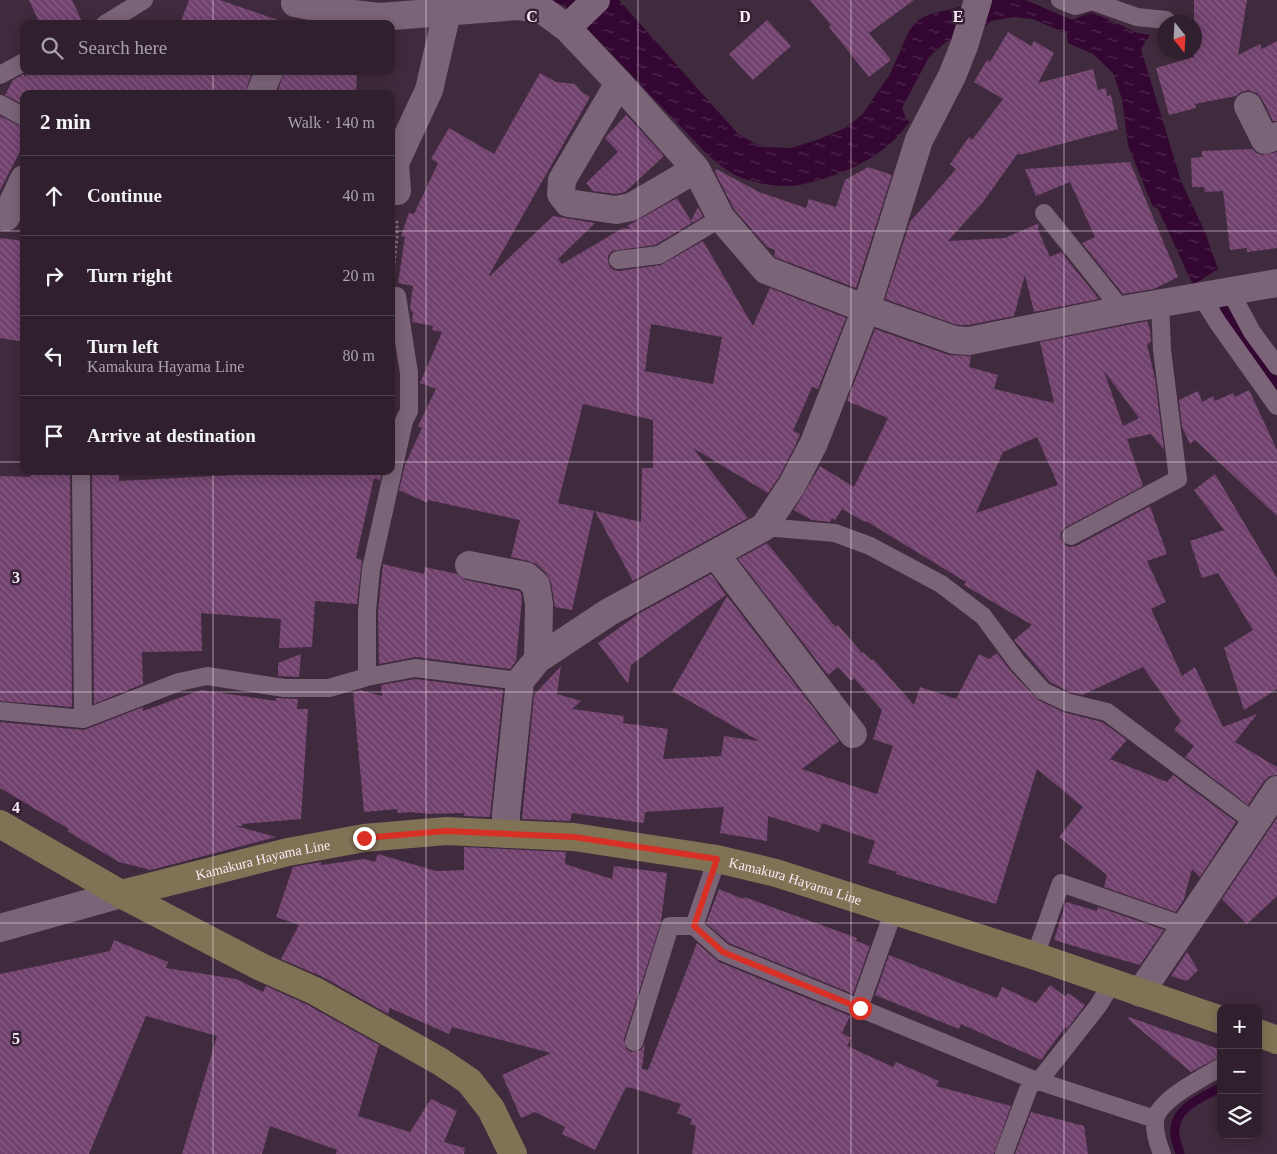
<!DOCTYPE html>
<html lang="en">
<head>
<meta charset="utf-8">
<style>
	:root { --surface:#30202e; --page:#3c2d3a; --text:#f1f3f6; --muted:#a8a3aa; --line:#4b3e4a }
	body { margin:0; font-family:"Times New Roman",serif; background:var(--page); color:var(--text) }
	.controls { position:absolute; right:15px; bottom:15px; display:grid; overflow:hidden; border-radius:10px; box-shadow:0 2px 12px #0003 }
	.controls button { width:45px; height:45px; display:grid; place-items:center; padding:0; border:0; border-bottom:1px solid var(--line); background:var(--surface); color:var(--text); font:25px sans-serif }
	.compass { position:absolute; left:1157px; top:15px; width:45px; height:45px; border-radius:50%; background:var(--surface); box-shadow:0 2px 12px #0003; rotate:162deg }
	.stop { position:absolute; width:15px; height:15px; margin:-11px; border:4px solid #d93025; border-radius:50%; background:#fff }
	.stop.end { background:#d93025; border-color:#fff; box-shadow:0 1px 5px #0008 }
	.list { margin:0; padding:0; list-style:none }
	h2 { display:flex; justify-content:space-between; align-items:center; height:65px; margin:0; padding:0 20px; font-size:21px }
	h2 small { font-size:16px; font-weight:400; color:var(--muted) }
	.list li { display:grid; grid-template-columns:32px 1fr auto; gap:15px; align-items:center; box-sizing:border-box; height:80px; padding:0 20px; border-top:1px solid var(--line) }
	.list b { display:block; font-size:19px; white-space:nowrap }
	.list p { margin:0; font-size:16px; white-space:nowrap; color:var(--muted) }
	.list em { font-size:16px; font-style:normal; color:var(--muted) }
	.icon { flex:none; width:28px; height:28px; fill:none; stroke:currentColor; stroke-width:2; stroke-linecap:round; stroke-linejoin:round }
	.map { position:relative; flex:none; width:1277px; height:1154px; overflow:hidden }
	.search { position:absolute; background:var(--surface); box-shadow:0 2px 12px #0003; left:20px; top:20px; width:375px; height:55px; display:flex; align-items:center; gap:12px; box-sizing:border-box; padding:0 18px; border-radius:10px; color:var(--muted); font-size:19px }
	.panel { position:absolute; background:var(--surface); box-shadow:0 2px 12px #0003; left:20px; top:90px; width:375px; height:385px; border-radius:10px }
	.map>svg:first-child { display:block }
</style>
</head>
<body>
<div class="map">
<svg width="1277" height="1154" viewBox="0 0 1277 1154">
	<defs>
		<pattern id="water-ripples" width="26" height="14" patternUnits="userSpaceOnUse" patternTransform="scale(1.25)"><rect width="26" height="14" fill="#330731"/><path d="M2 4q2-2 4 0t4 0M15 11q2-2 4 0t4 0" fill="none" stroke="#512b50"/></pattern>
		<pattern id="building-back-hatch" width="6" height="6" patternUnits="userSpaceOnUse" patternTransform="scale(1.25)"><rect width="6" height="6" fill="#71426d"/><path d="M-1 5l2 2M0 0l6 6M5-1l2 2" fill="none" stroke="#865d83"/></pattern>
	</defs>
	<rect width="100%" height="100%" fill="#402a3d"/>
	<path fill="url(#water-ripples)" d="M551,0H619L738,134L762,147L791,148L817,140L845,128L862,115L890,74L909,31L918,20L930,14L990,0H1026L1072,20L1092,12L1138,33L1150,35L1141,49L1181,181L1205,232L1218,269L1193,285L1158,209L1152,205L1128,145L1122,99L1113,73L1093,54L1068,43L1067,34L1033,19L1014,17L991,21L977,34L947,41L929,57L902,108L906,119L910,122C904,128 899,136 892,142C868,164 831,179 799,185C780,188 759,184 742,178C729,173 717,163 707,154L566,7Z"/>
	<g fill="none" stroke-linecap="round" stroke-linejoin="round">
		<path stroke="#330731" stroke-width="9" d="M1225,309L1277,385
			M1180,1154C1179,1148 1175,1141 1175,1135C1172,1108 1201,1098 1221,1087"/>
	</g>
	<path fill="url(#building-back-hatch)" fill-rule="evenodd" d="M29,0H72L83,24H40Z
		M189,0H220L278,20L277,24H180Z
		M810,0H914L869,33L891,60L869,77L829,27L831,25Z
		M1194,0H1247L1238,55L1260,44L1262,49L1277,41V121H1273L1262,99L1257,93L1248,90L1241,92L1236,96L1195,104L1196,108L1169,115L1156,68L1194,57Z
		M767,20L791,46L753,80L729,54Z
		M1008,32L1031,46L1034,41L1054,53L1038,83L1093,69L1098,90L1106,88L1107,96L1111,95L1118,129L1019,155L1018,153L983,202L948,241L1005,238L1039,223L1038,230L1050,257L1061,252L1099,299L1034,312L1025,275L1014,316L968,325H957L885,299L910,222L956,169L950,164L969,137L972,140L1003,99L974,82L987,60L990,62Z
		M29,71H252L245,94H24V105L5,95L13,80L24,74V77Z
		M284,71H357L356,94H277Z
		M540,73L556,82L575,84L582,92L590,97L489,275L490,276L553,216L595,223L558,259L562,264L623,228L630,229L627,226L677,198L691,221L698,207L703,217L694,222L691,221L692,223L655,245L612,251L608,256V262L610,267L614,270L619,271L661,265L703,241L753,326L770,288L846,318L818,389L812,387L793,431L800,434L795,446L779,477L768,493L693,448L748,518L633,581L595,511L641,522L642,468H653V420L583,404L558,503L594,511L572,610L555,607L551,582L546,573L536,564L529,561L511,557L520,520L428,500L427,503L399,490L405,465L422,428L418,426L436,389L420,383L442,332L432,330L433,326L412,322L413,313L410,309L413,286L398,283L405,237L401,236L409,213L414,214L438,163L431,159L449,128L494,154ZM651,324L722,337L713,384L645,371Z
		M626,115L664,156L625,192L616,194L593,191L586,183L618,152L605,138Z
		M0,116L24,128V144L0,190Z
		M1252,149L1256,153L1262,155L1277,152V248L1247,252V248L1230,250L1223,191L1205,192L1204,187H1192L1191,158L1202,157V151Z
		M1130,162L1178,277L1154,289L1123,294L1082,243L1095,237L1070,182L1036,196L1025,169Z
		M868,167L892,175L856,288L775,257L774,255L775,250L767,247L734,209L715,172L716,169L759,192L806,208L809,199L836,207L845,180Z
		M0,238L24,241V342L0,338Z
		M1147,321L1150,329L1151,342L1147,344L1155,379L1164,450L1151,434L1127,439L1143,486L1066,527L1062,531L1060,536L1065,545L1070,547L1076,546L1150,506L1167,554L1147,561L1166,602L1151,609L1182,676L1195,667L1223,727L1257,714L1235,742L1277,767V775L1270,776L1264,781L1248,805L1185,757L1194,746L1174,730L1181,721L1143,667L1082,695L1070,692L1050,682L1014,640L1032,625L964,585L966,582L866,521L865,522L842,509L835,520L832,518L830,522L812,520L794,510L820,466L854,487L888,418L847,401L875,329L949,355L971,356L969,367L998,375L994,389L1054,403L1040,342ZM1104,371L1139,418L1123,426ZM1037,437L1058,485L976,513L1003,452Z
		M1249,390L1277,450V516L1195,440L1190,444L1182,427L1179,400L1198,391L1202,402L1213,396L1215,401L1233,393L1235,397Z
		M29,471H70L72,707L0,701V476L30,477Z
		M92,471H119V481L234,475V471H382L380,481L374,478L356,558L362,560L357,604L315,601L312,647L279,648L281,619L201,613L202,651L142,652L143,684L94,704Z
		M1215,474L1277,578V689L1244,710L1224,648L1253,630L1218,573L1202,578L1190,541L1224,530L1194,490Z
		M767,543L832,623L836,627L838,625L862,653L863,652L871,660L873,659L914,705L920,687L956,699L979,654L989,659L997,653L1009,669L1038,700L1063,712L1102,722L1127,740L1110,759L1167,782L1173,775L1236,822L1200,877L1192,869L1184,899L1176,912L1104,887L1107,875L1059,837L1083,807L1037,769L996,904L896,874L897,872L868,863L875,841L822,823L819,832L768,816L767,841L720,833L724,807L645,812L644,823L572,813L570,821L522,819L534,695L561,666L557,694L581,701L572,709L624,716L623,723L668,729L663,759L721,756L724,736L759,741L672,691L727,596L839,741L802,769L877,794L893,746L873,739L882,710L854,678L851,681L838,667L828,675L738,559Z
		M383,564L424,574L425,567L457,574L466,580L519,591L521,593L522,599L516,661L510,669L416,657L379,664L378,612Z
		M711,574L726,595L631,665L628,684L598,643L640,613Z
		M301,654L299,677L278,676V663Z
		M415,679L503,690L490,817L464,816V813L425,814V813H415V812L398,813L397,809L364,812L353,692L360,690L382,696L381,685Z
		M201,690L276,701V698L298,699L297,709H308L301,819L242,824V826H236L276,837L151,870L119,862L67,831L69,829L0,788V722L84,730L143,707V711Z
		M1277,818V896L1247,924L1222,899Z
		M464,847L566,852L565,864L612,879L614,866L667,873L661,922L624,1039L626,1049L631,1052L641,1050L645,1043L642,1069L648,1070L697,943L719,962L850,1016L842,1033L851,1038L847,1046L893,1067L896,1062L939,1081L936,1086L1011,1106L994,1154H692L696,1126L690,1124L692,1119L677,1113L681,1104L629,1087V1088L626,1087L595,1150L562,1134L565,1127L535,1112L521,1118L502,1075L551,1053L452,1027L449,1034L390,1008L388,1014L323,977L281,959L299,925L276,917L293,867L321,862V865L364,859L375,862L378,854L436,871L464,870Z
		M719,889L743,899L744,897L857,938L856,941L870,946L853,994L729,943L706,923Z
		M1066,902L1097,911L1098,907L1164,930L1140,965L1094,952L1054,940Z
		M114,940L168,962L166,968L236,979L263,992L266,986L308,1005L379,1045L358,1116L410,1132L431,1099L457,1111L444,1142L465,1148L464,1154H336L337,1150L270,1126L262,1154H182L217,1036L146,1016L89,1154H0V974L110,951Z
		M1187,952L1198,970L1187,981L1171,976Z
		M889,955L997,998L1002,987L1036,1003L1050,985L1065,996L1068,993L1085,1005L1067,1029L1065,1027L1041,1060L961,1024L959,1029L875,995Z
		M1129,1017L1221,1050V1056L1191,1072L1128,1019Z
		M1031,1112L1084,1126L1088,1154H1015Z"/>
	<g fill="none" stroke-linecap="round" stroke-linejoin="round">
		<path stroke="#836f80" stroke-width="3" stroke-dasharray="2.5 2.5" stroke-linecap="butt" d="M393,273L397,238V219"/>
		<path stroke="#7b6378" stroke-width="18" d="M1060,0L1075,6L1092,1L1137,17L1166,20
			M105,24L144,0
			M0,75L24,62
			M0,104L24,117
			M1044,213L1122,310
			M618,260L659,255L721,218
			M1230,291L1252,332L1277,366
			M1201,296L1218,323L1277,406
			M81,471L83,719
			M764,527L835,533L870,546L941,584L983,616L1017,662L1043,691L1066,702L1107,712L1254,822
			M1071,536L1178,479L1162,350L1160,303
			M367,677V611L371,569L404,421L409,411V373L397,296
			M0,711L83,719L179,682L207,676L284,688H329L367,677L415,668L520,681
			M717,859L694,926L723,952L1032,1079L1155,1119
			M1035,956L1061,883L1185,926
			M859,1008L894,910
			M634,1042L670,926H694
			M1039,1081L1098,1006L1112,983
			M1004,1154L1032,1079
			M1162,1154C1158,1144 1154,1131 1155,1120C1159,1099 1203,1078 1221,1067"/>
		<path stroke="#7b6378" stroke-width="28" d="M295,3L345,13L380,17L518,6L541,9L567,28L619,83L696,169L721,218L766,270L866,309L954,340L969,341L1122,310L1277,283
			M567,28L596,0
			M619,83L562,180L561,194L568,203L616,210L631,207L696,169
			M260,94L269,71
			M1248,106L1265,140L1277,136
			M397,191L395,163L429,90L447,12L446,0
			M6,217L24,179
			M715,554L853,734
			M469,565L526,576L536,585L539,604L538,659
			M506,834V814L520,681L538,659L609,612L764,527L792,485L814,443L866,309L919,140L952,76L964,46L978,0
			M0,928L121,894
			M1140,993L1277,790"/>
		<g stroke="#807254" stroke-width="28">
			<path d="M0,824L121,894L261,967L315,991L441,1062L469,1081L491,1109L513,1154"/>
			<path id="s1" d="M121,894L288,852L364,838L446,831L574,837L717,859L776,873L1035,956L1221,1020"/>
			<path d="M1258,1033L1277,1040"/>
		</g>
	</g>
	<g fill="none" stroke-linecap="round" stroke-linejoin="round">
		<path stroke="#d93025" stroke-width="6" d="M364,838L446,831L574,837L717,859L694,926L723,952L860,1008"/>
	</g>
	<path fill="none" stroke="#faebf8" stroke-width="1" stroke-opacity="0.55" d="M213,0V24M426,0V1154M638,0V1154M851,0V1154M1064,0V1154M213,71V94M0,231H24M391,231H1277M0,462H24M391,462H1277M213,471V1154M0,692H1277M0,923H1277"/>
	<g text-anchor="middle" stroke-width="5" stroke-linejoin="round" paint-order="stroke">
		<g font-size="14" fill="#faebf8" stroke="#352033">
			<text dy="5" stroke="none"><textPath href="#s1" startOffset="146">Kamakura Hayama Line</textPath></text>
			<text dy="5" stroke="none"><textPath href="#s1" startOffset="686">Kamakura Hayama Line</textPath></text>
		</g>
	</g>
	<g font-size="16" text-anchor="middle" font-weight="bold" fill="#faebf8" stroke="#352033" stroke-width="5" stroke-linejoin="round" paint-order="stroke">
		<text x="532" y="22">C</text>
		<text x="745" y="22">D</text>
		<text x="958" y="22">E</text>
		<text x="16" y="583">3</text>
		<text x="16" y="813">4</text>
		<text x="16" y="1044">5</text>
	</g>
</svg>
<div class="controls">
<button>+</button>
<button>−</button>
<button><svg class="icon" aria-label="layers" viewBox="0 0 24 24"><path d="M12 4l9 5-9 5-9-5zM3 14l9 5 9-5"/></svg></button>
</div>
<svg class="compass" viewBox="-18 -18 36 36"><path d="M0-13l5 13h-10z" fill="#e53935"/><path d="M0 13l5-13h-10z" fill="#a8a3aa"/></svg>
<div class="stop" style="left:860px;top:1008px"></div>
<div class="stop end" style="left:364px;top:838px"></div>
<div class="search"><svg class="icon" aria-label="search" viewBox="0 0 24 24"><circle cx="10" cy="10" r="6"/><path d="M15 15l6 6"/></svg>Search here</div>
<section class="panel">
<h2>2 min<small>Walk · 140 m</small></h2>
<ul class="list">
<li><svg class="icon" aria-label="ahead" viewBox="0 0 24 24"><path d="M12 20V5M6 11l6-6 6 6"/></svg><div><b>Continue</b></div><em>40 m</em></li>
<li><svg class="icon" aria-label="right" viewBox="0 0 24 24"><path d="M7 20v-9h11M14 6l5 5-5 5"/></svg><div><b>Turn right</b></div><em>20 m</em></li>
<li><svg class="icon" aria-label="left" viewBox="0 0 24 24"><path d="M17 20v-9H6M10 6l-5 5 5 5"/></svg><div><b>Turn left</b><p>Kamakura Hayama Line</p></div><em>80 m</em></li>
<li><svg class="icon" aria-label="arrive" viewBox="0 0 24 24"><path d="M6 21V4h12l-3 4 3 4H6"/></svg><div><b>Arrive at destination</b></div></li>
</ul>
</section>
</div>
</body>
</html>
